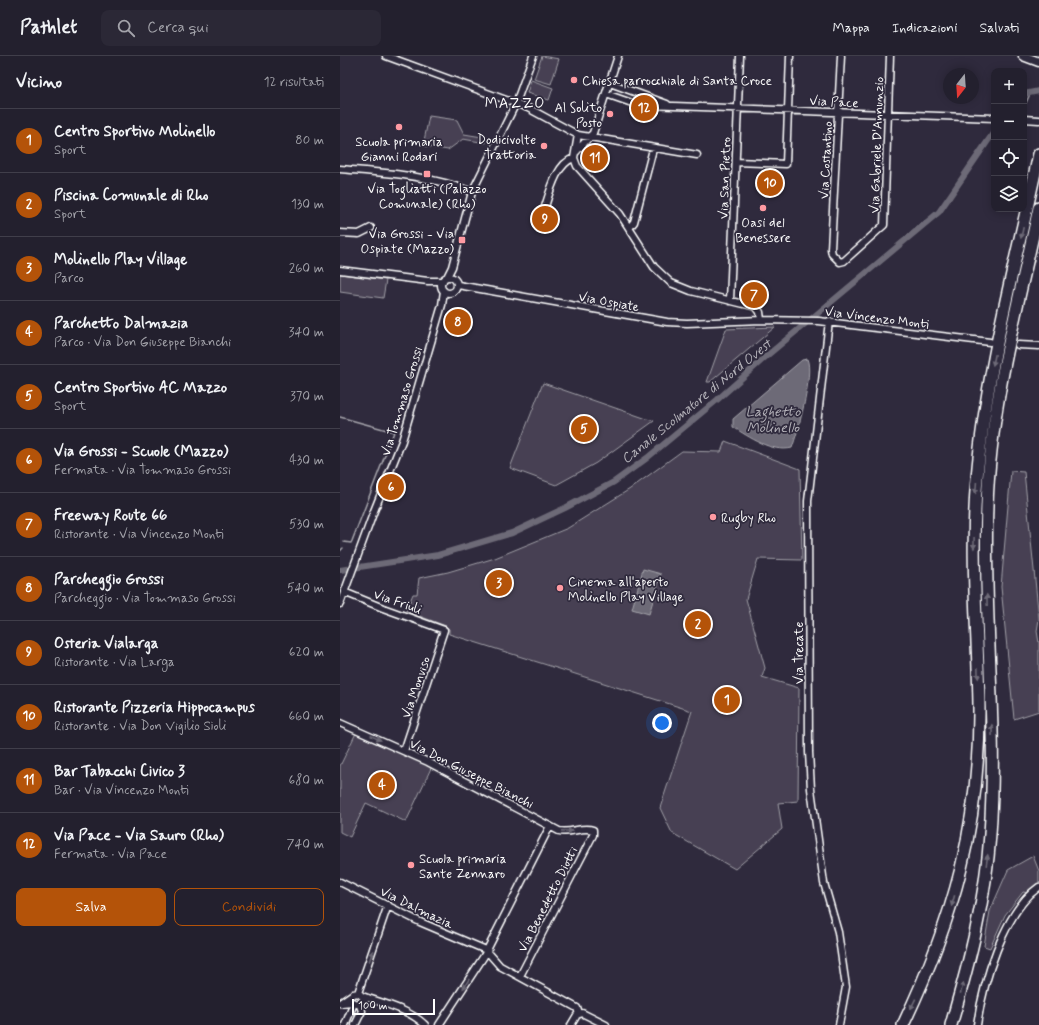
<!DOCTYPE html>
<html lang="it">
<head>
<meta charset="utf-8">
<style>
	:root { --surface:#23202e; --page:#2b2836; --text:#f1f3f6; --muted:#a3a3aa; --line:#403e4a; --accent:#b45309 }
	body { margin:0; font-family:Mynerve,sans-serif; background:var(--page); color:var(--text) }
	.controls { position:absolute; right:12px; top:12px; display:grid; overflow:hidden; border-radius:8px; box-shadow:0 2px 10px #0003 }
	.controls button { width:36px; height:36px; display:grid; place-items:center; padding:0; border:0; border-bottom:1px solid var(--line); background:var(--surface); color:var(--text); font:20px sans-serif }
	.compass { position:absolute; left:603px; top:12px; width:36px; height:36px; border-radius:50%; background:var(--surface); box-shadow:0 2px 10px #0003; rotate:197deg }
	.scale { position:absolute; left:12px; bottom:10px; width:83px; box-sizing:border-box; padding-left:4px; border:2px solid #fff; border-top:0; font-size:11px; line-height:14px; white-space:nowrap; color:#fff; -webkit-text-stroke:3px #2f2a3d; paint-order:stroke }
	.you { position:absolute; left:322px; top:667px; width:14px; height:14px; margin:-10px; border:3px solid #fff; border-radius:50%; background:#1a73e8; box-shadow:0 0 0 6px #1a73e833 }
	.badge { display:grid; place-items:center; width:26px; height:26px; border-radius:50%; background:var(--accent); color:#fff; font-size:13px; font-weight:700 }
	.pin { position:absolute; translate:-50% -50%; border:2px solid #fff; box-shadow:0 1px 4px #0006 }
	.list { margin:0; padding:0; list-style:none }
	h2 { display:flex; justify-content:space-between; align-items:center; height:52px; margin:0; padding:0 16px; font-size:17px }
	h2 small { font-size:13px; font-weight:400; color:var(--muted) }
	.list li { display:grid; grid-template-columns:26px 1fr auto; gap:12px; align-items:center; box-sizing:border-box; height:64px; padding:0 16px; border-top:1px solid var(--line) }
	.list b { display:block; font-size:15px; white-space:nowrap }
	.list p { margin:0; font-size:13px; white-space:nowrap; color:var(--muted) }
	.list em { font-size:13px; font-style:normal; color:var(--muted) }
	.actions { display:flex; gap:8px; padding:12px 16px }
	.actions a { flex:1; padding:9px 0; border:1px solid var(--accent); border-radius:8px; text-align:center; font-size:14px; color:var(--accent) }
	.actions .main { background:var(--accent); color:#fff }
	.icon { flex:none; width:22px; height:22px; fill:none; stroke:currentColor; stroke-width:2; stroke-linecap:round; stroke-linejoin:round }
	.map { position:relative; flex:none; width:699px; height:969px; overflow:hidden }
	header { display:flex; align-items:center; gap:24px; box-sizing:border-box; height:56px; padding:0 20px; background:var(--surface); border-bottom:1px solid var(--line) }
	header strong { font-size:19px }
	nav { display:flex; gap:22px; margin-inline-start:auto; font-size:14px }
	.search { width:280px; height:36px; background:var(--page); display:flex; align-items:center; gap:10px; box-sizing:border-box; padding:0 14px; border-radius:8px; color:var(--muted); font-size:15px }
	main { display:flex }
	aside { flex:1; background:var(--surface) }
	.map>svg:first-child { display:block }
</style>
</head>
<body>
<header>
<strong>Pathlet</strong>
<div class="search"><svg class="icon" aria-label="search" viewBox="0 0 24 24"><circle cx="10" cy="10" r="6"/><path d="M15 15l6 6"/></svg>Cerca qui</div>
<nav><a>Mappa</a><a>Indicazioni</a><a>Salvati</a></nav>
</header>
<main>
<aside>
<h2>Vicino<small>12 risultati</small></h2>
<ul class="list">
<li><span class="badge">1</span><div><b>Centro Sportivo Molinello</b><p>Sport</p></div><em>80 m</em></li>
<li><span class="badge">2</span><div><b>Piscina Comunale di Rho</b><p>Sport</p></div><em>130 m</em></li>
<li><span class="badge">3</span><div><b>Molinello Play Village</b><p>Parco</p></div><em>260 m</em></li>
<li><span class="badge">4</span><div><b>Parchetto Dalmazia</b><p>Parco · Via Don Giuseppe Bianchi</p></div><em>340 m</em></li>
<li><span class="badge">5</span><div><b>Centro Sportivo AC Mazzo</b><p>Sport</p></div><em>370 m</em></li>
<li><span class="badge">6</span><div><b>Via Grossi - Scuole (Mazzo)</b><p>Fermata · Via Tommaso Grossi</p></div><em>430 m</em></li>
<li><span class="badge">7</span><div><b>Freeway Route 66</b><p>Ristorante · Via Vincenzo Monti</p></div><em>530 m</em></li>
<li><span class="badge">8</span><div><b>Parcheggio Grossi</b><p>Parcheggio · Via Tommaso Grossi</p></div><em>540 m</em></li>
<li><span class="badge">9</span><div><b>Osteria Vialarga</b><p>Ristorante · Via Larga</p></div><em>620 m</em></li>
<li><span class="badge">10</span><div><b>Ristorante Pizzeria Hippocampus</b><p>Ristorante · Via Don Vigilio Sioli</p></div><em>660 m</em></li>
<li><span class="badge">11</span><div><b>Bar Tabacchi Civico 3</b><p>Bar · Via Vincenzo Monti</p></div><em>680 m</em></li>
<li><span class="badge">12</span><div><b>Via Pace - Via Sauro (Rho)</b><p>Fermata · Via Pace</p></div><em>740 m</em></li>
</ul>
<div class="actions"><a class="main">Salva</a><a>Condividi</a></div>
</aside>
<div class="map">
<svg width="699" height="969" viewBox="0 0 699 969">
	<rect width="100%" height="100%" fill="#2f2a3d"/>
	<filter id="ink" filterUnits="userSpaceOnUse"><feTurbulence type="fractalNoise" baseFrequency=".025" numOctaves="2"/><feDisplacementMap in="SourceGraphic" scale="8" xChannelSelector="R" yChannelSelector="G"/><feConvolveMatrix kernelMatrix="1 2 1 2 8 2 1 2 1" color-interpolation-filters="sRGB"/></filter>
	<g filter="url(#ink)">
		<path fill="#464152" stroke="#a2a0a8" d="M202,0L219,3L211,28L194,23Z
			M191,24L213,32L209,44L187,37Z
			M89,60L117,64L124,78L148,82L146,87L123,83L108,94L83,90Z
			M0,218L46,224L43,242L0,236Z
			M435,271L370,326H367L386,273Z
			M203,327L307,363L314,365L256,407L216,429L170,412Z
			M385,385L460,413L462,504L418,503L406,543L425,612L422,621L459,632L458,745L438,747L442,773L395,813L332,777L320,752L352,655L109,578V573L106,570L66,555L73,538H77L79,522L108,516L155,502L228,472L290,433L342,395L381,396Z
			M671,415L684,416L699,563L697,575L699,587V655L674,663L661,531Z
			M16,677L92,710L66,766L26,747L10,781L0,776V710Z
			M693,800L699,815V828L689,837L683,836L665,859L650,892L644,890L650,855L668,814Z"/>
		<path fill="#6d6a77" stroke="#a7a6ad" d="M467,303C474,317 458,376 452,392C432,397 409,381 393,371V363L462,304Z
			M303,513L321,518L309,558L292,553Z"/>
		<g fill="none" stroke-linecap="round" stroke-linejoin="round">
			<path stroke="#a7a6ad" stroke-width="1.5" d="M684,51L691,36
				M652,80H654
				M0,361L54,376L12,485L11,487L4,486
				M0,495L3,492"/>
			<path stroke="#6d6a77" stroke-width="6" d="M684,38L699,35
				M0,514L98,499L172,477L225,452L274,426L307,402L377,344L429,298L599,156L654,76"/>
			<g stroke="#fff" stroke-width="9">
				<path id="street" d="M46,0L188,52L238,79L357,99
					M501,0L491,193L492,198L500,206L504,205L544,169L550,0
					M270,27L327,48
					M266,38L292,47L306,49L654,62
					M684,63L699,64
					M238,79L234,102L237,110L280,158L314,211L331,227L351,235L416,251L420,256L421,264
					M236,96L253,77L278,0
					M396,106L446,108L450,0
					M0,113C45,117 90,119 132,136
					M203,157C209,140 215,108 234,102
					M289,172L294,166L313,93
					M0,177L19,178L31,172
					M0,214L88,225H103
					M101 229a8 8 0 1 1 16 0a8 8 0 1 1-16 0Z
					M107,221L112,211L132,136L176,47L193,0
					M118,229L327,266L347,267L421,264L479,265L650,286
					M390,245L400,0
					M489,265L468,445L469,696L471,733L484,827L498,876L506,931L499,969
					M678,289L699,290
					M4,536L43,552L104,574L64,695
					M0,548L34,455L62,385L102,249L104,235
					M0,667L88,706L219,775C231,778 242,770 253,774V779L180,920
					M0,826L80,866L146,894
					M146,894L160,910L237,952L239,958
					M18,937L48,849
					M0,947L13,938L18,937L22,940C42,947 69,953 85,969
					M2,947L12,946L17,948L28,942
					M5,969L14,947
					M15,969L22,955L19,947
					M99,969L144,900L210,770
					M231,969L237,959L242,957L266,969
					M637,969C643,928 663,856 699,831"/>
			</g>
			<g stroke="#fff" stroke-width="11">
				<path id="secondary" d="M683,0L699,6"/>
			</g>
			<g stroke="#fff" stroke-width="14">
				<path id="highway" d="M563,969C614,862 640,770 639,650C638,575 630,498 637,422C646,313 676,205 699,98
					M611,969C629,907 646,843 650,778C658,669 643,559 647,450C650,349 678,250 699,152"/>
			</g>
			<use href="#street" stroke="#2f2a3d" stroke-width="6"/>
			<use href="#secondary" stroke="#2f2a3d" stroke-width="8"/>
			<use href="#highway" stroke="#2f2a3d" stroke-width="11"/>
		</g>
		<defs><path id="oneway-solid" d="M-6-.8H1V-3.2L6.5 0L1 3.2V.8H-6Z"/></defs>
		<g fill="#6d6a77">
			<use href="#oneway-solid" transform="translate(682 177) rotate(102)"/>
			<use href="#oneway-solid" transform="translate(654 304) rotate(102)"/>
			<use href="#oneway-solid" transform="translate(636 432) rotate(94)"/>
			<use href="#oneway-solid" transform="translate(634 487) rotate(91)"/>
			<use href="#oneway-solid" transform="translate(647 544) rotate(-92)"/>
			<use href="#oneway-solid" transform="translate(638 617) rotate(88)"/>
			<use href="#oneway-solid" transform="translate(652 674) rotate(-91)"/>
			<use href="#oneway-solid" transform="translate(36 682) rotate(24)"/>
			<use href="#oneway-solid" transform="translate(227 775) rotate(1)"/>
			<use href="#oneway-solid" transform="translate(647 804) rotate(-82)"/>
			<use href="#oneway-solid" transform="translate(613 845) rotate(106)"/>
			<use href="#oneway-solid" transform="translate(31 900) rotate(-72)"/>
			<use href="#oneway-solid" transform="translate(126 928) rotate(123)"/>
			<use href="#oneway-solid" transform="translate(622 932) rotate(-74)"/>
			<use href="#oneway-solid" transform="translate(573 948) rotate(116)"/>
		</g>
	</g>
	<g fill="#ff9aa2" stroke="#2f2a3d" stroke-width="1.5">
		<circle cx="234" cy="24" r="4"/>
		<circle cx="270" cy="58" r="4"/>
		<circle cx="59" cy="71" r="4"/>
		<circle cx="204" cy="90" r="4"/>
		<rect x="83" y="114" width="8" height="8" rx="2"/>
		<circle cx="423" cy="152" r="4"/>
		<rect x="118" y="180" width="8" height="8" rx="2"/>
		<circle cx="373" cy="461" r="4"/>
		<circle cx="220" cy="532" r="4"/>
		<circle cx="71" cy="809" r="4"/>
	</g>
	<g text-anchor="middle" stroke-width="3.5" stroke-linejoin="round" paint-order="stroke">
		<g font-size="13" fill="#fff" stroke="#2f2a3d" text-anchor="start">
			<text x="242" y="29">Chiesa parrocchiale di Santa Croce</text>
			<text x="262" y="56" text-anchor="end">Al Solito<tspan x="262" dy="15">Posto</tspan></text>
			<text x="196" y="88" text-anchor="end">Dodicivolte<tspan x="196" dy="15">Trattoria</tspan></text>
			<text x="59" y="90" text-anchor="middle">Scuola primaria<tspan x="59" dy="15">Gianni Rodari</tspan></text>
			<text x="87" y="137" text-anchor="middle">Via Togliatti (Palazzo<tspan x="87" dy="15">Comunale) (Rho)</tspan></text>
			<text x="423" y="171" text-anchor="middle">Oasi del<tspan x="423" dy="15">Benessere</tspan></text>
			<text x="114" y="182" text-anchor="end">Via Grossi - Via<tspan x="114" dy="15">Ospiate (Mazzo)</tspan></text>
			<text x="381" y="466">Rugby Rho</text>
			<text x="228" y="530">Cinema all'aperto<tspan x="228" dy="15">Molinello Play Village</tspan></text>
			<text x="79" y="807">Scuola primaria<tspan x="79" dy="15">Sante Zennaro</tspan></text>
		</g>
		<g font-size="13" fill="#fff" stroke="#2f2a3d">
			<text transform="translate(494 45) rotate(3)" y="5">Via Pace</text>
			<text transform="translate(536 89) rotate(-88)" y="5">Via Gabriele D'Annunzio</text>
			<text transform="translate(485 104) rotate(-87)" y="5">Via Costantino</text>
			<text transform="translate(384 122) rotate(-88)" y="5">Via San Pietro</text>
			<text transform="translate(269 245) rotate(10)" y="5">Via Ospiate</text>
			<text transform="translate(537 261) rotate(7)" y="5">Via Vincenzo Monti</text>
			<text transform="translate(61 345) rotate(-73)" y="5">Via Tommaso Grossi</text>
			<text transform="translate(58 545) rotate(19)" y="5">Via Friuli</text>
			<text transform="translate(458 597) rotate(-90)" y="5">Via Trecate</text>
			<text transform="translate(75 631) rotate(-71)" y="5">Via Monviso</text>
			<text transform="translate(132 717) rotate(27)" y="5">Via Don Giuseppe Bianchi</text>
			<text transform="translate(207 843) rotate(-63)" y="5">Via Benedetto Diotti</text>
			<text transform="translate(77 851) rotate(26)" y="5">Via Dalmazia</text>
		</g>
		<g font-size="14" font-style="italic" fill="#b6b4bb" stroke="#2f2a3d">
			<text transform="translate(356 345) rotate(-39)" y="5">Canale Scolmatore di Nord Ovest</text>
			<text x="433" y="360">Laghetto<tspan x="433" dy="16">Molinello</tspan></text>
		</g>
		<g font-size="15" letter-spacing="1" fill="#fff" stroke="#2f2a3d">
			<text x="175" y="52">MAZZO</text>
		</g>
	</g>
</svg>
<div class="controls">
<button>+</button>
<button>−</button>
<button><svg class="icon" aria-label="locate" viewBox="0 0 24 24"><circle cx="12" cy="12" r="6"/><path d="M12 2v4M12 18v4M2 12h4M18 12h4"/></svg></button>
<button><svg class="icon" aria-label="layers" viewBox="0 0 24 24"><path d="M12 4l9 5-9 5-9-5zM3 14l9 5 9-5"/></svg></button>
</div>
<svg class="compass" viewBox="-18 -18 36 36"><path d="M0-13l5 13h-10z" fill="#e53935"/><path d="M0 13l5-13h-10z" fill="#a3a3aa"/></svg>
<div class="scale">100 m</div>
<div class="you"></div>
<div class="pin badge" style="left:387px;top:644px">1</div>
<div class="pin badge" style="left:358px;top:568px">2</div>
<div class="pin badge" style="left:159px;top:527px">3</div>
<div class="pin badge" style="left:42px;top:729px">4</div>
<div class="pin badge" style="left:244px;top:373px">5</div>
<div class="pin badge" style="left:51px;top:431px">6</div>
<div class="pin badge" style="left:414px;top:239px">7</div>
<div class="pin badge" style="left:118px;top:266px">8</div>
<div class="pin badge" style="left:205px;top:163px">9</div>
<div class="pin badge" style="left:430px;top:127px">10</div>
<div class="pin badge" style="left:255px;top:102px">11</div>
<div class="pin badge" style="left:304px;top:52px">12</div>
</div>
</main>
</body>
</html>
